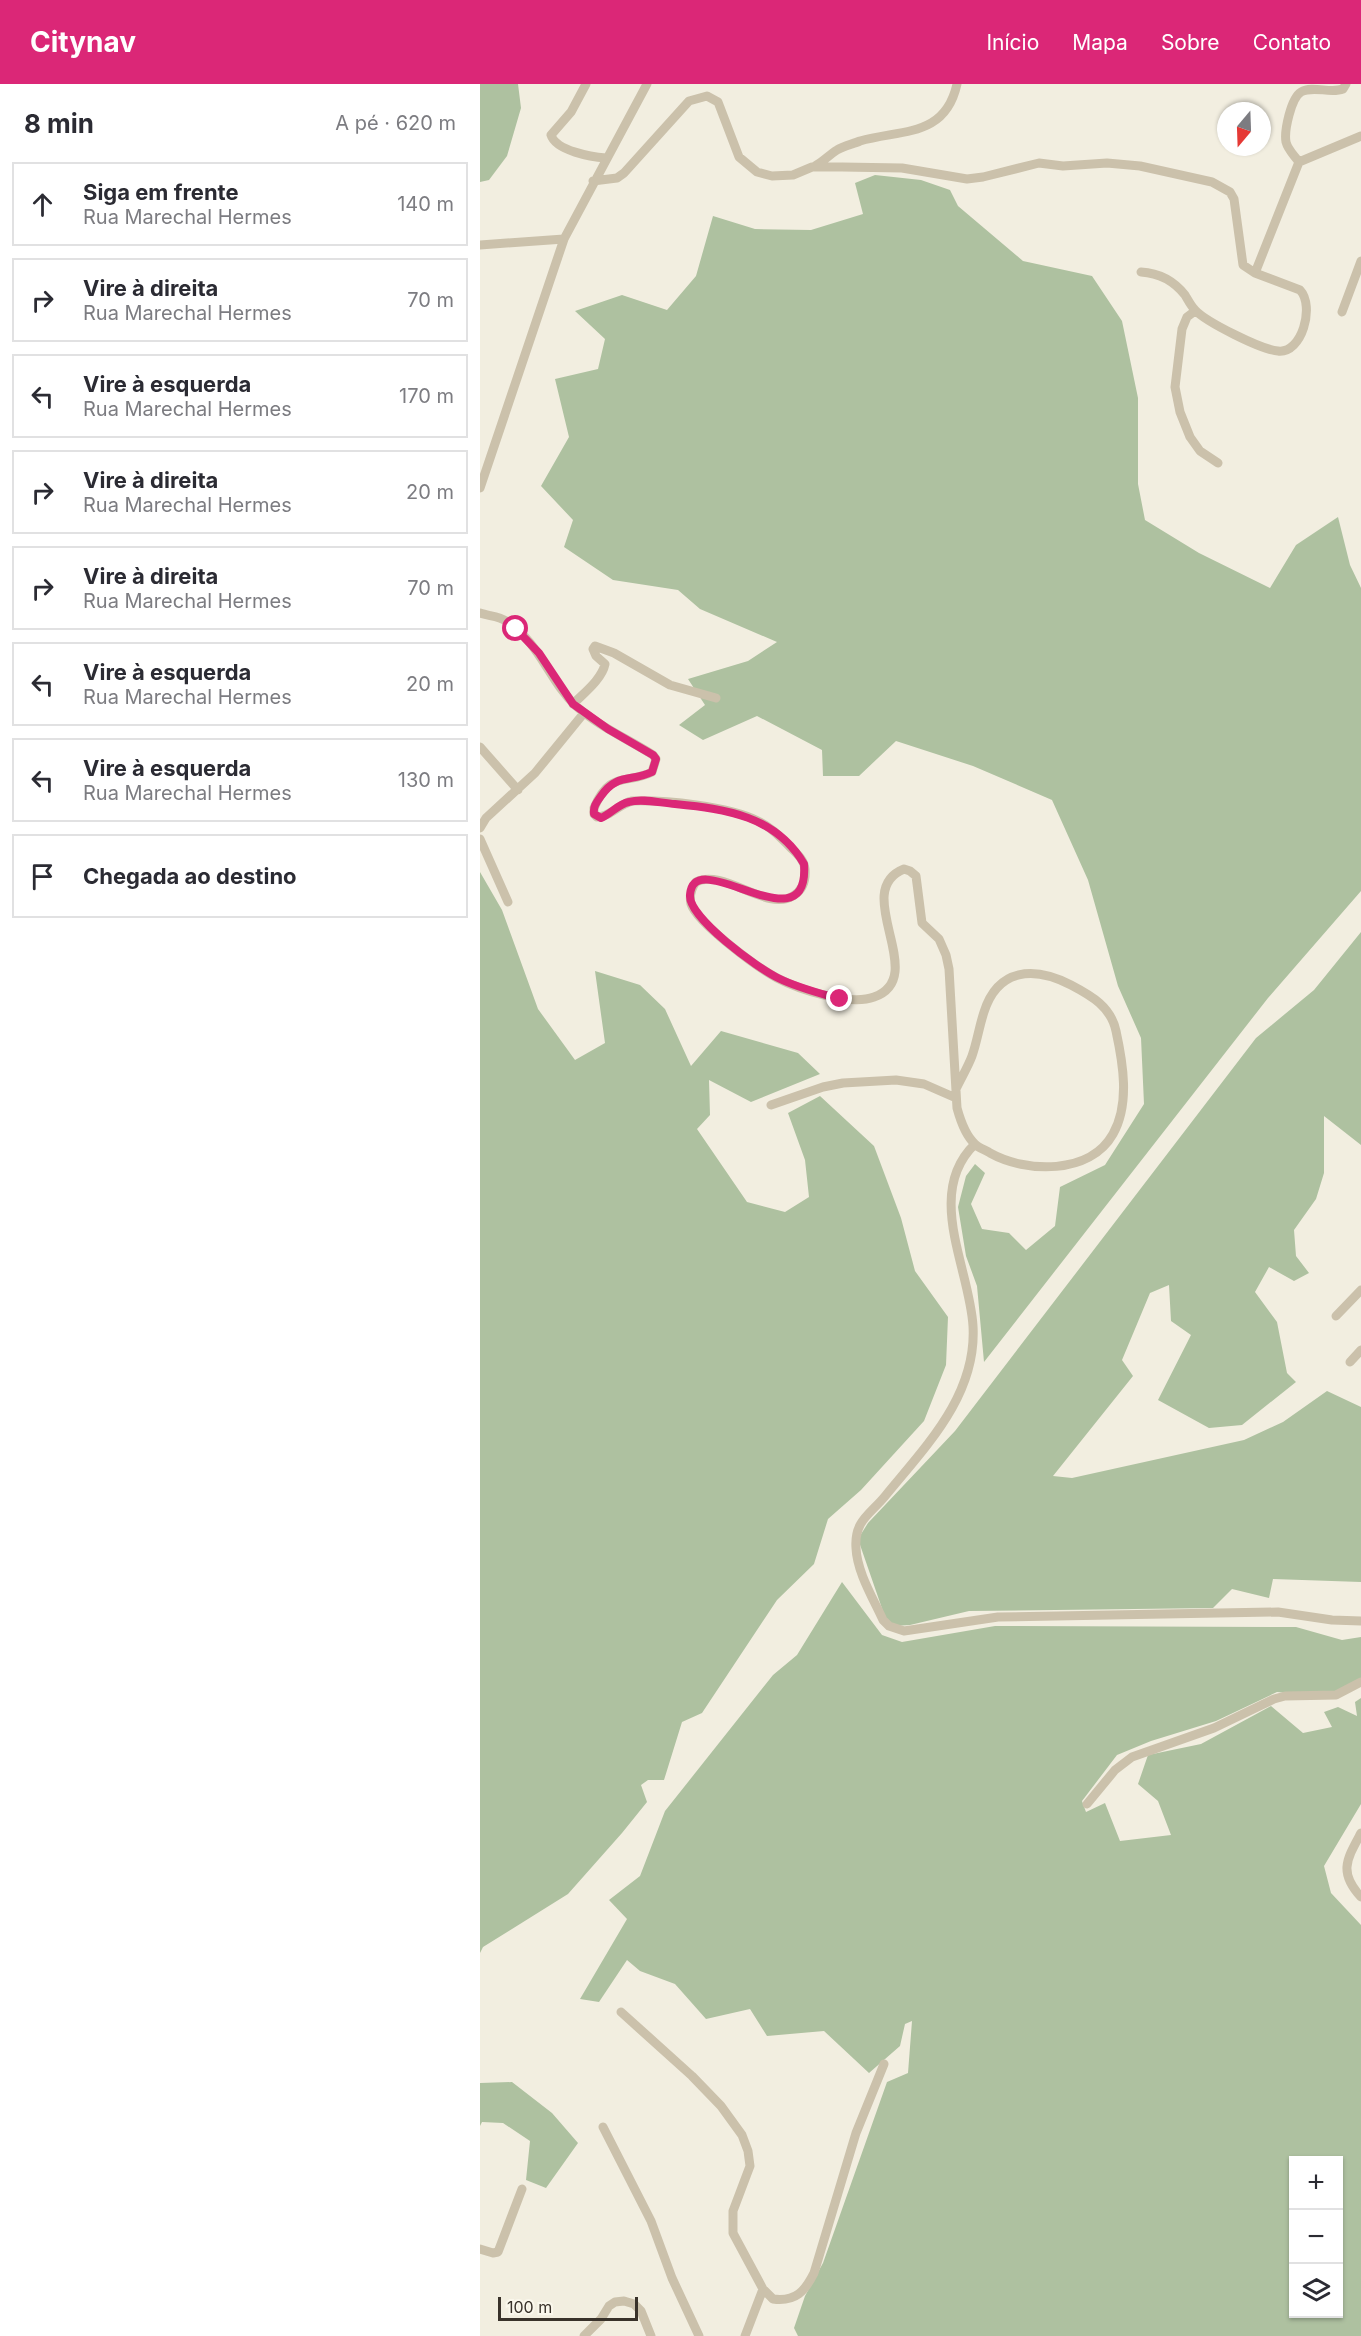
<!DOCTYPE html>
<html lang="pt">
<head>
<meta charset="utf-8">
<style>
	:root { --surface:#fff; --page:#f7f7f7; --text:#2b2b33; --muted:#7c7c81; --line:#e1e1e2; --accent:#db2777 }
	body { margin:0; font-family:Inter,sans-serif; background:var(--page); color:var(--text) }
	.controls { position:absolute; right:18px; bottom:18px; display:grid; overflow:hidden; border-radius:0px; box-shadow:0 2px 4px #0004 }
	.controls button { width:54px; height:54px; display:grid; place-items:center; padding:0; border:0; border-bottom:2px solid var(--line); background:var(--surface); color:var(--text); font:30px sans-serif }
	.compass { position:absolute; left:737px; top:18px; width:54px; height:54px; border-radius:50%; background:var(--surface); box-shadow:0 2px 4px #0004; rotate:199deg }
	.scale { position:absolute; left:18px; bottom:15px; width:140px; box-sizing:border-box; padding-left:6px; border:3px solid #39322a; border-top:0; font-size:16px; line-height:21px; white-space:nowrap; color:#39322a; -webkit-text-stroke:4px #faf7ec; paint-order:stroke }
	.stop { position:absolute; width:18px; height:18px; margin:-14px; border:4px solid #db2777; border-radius:50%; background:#fff }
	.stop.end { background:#db2777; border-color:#fff; box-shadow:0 2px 6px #0008 }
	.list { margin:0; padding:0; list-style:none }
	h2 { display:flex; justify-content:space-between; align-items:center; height:78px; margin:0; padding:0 24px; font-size:26px }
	h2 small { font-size:20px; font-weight:400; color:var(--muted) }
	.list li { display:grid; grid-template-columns:39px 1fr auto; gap:18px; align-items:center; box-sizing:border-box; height:84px; margin:0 12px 12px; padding:0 12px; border:2px solid var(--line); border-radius:0px }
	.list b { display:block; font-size:22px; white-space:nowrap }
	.list p { margin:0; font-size:20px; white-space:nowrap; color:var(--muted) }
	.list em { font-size:20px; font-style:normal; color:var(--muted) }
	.icon { flex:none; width:33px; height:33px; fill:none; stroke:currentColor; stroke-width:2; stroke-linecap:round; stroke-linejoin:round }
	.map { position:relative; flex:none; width:881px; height:2252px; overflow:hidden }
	header { display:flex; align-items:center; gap:36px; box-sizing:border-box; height:84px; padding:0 30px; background:var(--accent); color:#fff }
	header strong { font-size:28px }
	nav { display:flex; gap:33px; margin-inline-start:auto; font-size:21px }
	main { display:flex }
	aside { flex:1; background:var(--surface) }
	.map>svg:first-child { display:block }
</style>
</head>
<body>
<header>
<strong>Citynav</strong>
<nav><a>Início</a><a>Mapa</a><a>Sobre</a><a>Contato</a></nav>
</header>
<main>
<aside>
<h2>8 min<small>A pé · 620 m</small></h2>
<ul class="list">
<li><svg class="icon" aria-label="ahead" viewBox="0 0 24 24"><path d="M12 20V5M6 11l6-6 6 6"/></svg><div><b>Siga em frente</b><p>Rua Marechal Hermes</p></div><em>140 m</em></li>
<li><svg class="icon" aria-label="right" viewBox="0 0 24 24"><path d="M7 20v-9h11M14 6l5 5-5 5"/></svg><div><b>Vire à direita</b><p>Rua Marechal Hermes</p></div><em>70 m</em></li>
<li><svg class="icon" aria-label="left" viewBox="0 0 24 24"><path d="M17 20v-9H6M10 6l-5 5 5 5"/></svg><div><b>Vire à esquerda</b><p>Rua Marechal Hermes</p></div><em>170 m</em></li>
<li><svg class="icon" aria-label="right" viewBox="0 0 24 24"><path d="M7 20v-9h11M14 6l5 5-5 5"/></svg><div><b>Vire à direita</b><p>Rua Marechal Hermes</p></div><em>20 m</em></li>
<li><svg class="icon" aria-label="right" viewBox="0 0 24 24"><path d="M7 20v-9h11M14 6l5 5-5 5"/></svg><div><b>Vire à direita</b><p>Rua Marechal Hermes</p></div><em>70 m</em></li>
<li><svg class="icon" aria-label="left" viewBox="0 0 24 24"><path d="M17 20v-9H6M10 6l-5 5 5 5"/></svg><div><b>Vire à esquerda</b><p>Rua Marechal Hermes</p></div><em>20 m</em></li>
<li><svg class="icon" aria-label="left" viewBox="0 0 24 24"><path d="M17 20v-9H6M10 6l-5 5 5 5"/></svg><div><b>Vire à esquerda</b><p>Rua Marechal Hermes</p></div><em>130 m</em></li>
<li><svg class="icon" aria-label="arrive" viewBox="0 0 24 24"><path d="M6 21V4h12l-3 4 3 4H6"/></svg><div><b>Chegada ao destino</b></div></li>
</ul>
</aside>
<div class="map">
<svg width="881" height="2252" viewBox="0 0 881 2252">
	<rect width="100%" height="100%" fill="#f2eee0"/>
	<path fill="#aec1a0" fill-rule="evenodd" d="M0,0H38L41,24L27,72L9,96L0,98Z
		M395,91L441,96L470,106L478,122L543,177L612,192L642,237L658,314V400L665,436L719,469L790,504L816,461L858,433L870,481L881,504V807L788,914L504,1278L497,1202L486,1172L478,1123L486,1092L495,1080L505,1089L491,1120L502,1145L529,1149L546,1166L575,1142L580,1103L625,1081L664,1020L661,954L638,902L608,796L572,716L493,682L416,657L379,692H343L342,666L277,632L223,656L199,641L225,621L208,595L268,577L297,558L220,525L198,506L133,496L84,463L93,436L61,402L89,353L75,295L118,285L125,255L95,227L142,211L187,226L216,192L233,132L275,145L331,146L383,130L375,99Z
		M0,788L22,826L58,925L95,976L125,959L115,887L160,901L185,925L211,982L241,947L318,969L340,990L271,1018L229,996L230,1031L217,1045L267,1118L305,1128L329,1113L325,1076L308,1029L340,1012L394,1062L421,1134L435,1187L468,1233L466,1281L444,1337L381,1406L348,1435L334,1480L297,1516L222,1629L202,1638L184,1696H168L161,1701L167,1718L142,1749L88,1810L3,1863L0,1869Z
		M881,848V1061L844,1032V1089L836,1115L814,1146L816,1172L829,1189L814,1197L789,1183L775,1208L797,1238L807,1289L816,1298L762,1341L729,1344L678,1316L711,1251L691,1237L689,1201L670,1209L642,1276L653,1292L573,1392L592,1394L764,1356L803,1338L847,1307L881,1323V1498L793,1495L789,1514L752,1505L733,1524L489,1527L430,1541L414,1542L406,1536L378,1455L388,1439L475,1347L776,954L834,906Z
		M362,1498L402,1551L422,1558L515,1542L816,1543L862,1556L881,1553V1598L856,1613L797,1608L736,1637L671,1657L637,1671L602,1717L606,1728L625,1719L640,1757L691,1751L678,1717L658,1700L668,1671L721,1660L791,1622L823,1649L852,1643L844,1628L858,1623L877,1632L875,1618L881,1614V1720L844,1782L851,1809L881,1841V2252H318L314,2244L325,2212L343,2179L407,1998L428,1989L432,1937L425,1940L420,1962L389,1989L344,1947L287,1952L270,1925L226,1935L195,1900L160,1887L147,1876L119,1918L100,1915L147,1835L129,1816L160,1792L185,1727L293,1591L317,1571ZM814,2076H858V2230H814Z
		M32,1998L72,2029L98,2059L66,2104L46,2096L50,2057L23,2039L2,2038L0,2042V1999Z"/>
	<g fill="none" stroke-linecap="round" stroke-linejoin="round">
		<path stroke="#cbc1ab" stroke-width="9" d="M106,0L91,28L71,51C76,67 112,73 126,74
			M819,78C814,71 808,66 806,58C804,47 811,14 821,8C833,1 850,10 863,5L866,0
			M335,82C343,78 349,71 357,66C363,62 373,60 380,57C421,45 465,54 477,0
			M113,97L137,94L144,89L209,17L227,12L238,18L259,73L277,88L292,92L313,91L332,83H362L422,84L487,95L503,93L559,79L583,82L627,79L660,82L732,98L750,108L754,115L763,181L775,189L820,206C835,222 822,270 798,267C782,266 726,238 715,226C711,222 708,216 705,211C694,197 678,189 661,188
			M0,161L84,155
			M775,189L819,78L881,52
			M715,227L707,233L702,245L695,303L700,328L710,353L720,367L738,379
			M862,228L881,177
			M0,404L84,155L167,0
			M0,529C8,532 19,532 26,537C59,557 69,597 96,622C118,642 148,655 173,671L176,675L172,688C146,701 130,686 114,724V730L117,733C130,733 139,720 152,717C185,716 248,722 278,737C291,743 300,753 310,763C316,769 324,775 325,785C326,796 323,806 313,812C286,828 244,784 216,798C211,805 209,811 211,820C217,839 278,884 297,894C320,906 370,922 394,913C451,893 369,807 424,785L430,787L436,792L442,839L459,855L466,871L469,885L477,1024C480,1035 486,1052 495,1060C498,1064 506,1066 510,1069C546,1089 610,1091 633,1050C650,1020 643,979 636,947C631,923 612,912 591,901C554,882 518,884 504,928C499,943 497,958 492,972C488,983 481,994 476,1005
			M93,620C104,609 122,595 125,580L116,572L113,565L115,562L134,569L190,601L236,614
			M0,663L38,706
			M0,744L6,734L55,689L104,629
			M0,755L28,818
			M291,1021L343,1003L363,999L416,996L444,1000L476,1014
			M495,1060C444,1109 490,1185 493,1242C497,1311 446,1362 406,1411C391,1430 374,1436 376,1464C377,1488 393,1514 403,1536L409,1542L424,1547L518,1533L798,1528L852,1536L881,1537
			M856,1232L881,1206
			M870,1278L881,1266
			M607,1720L635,1686L652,1673L734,1644L794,1615L805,1612L856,1611L881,1598
			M881,1749C867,1775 858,1788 881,1813
			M141,1928L212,1992L241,2022L262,2051L268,2067L270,2082L253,2127V2149L283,2205L293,2215C316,2218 325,2207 334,2189L376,2049L404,1980
			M123,2043L171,2137L192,2194L219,2252
			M0,2165L13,2169L18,2168L42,2105
			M104,2252L121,2235L129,2222L135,2218L144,2217L154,2220L161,2227L171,2252
			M265,2252L283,2205"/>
	</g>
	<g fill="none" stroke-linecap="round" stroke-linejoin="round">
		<path stroke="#db2777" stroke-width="8" d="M36,545L59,569L93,620L128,645L173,671L176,675L172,688C151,698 137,689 121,712C116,719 113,723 114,730L121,734C131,730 138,720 149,718C163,714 180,719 195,720C246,725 296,732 324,780C330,866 214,758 210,811C208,834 279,885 298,894C318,904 339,909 360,915"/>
	</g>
</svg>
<div class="controls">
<button>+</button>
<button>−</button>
<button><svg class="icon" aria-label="layers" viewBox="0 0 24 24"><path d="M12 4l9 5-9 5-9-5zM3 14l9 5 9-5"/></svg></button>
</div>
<svg class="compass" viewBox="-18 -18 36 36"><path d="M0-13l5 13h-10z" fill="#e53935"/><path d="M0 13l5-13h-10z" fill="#7c7c81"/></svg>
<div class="scale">100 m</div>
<div class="stop" style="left:36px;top:545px"></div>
<div class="stop end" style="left:360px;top:915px"></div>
</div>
</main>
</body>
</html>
